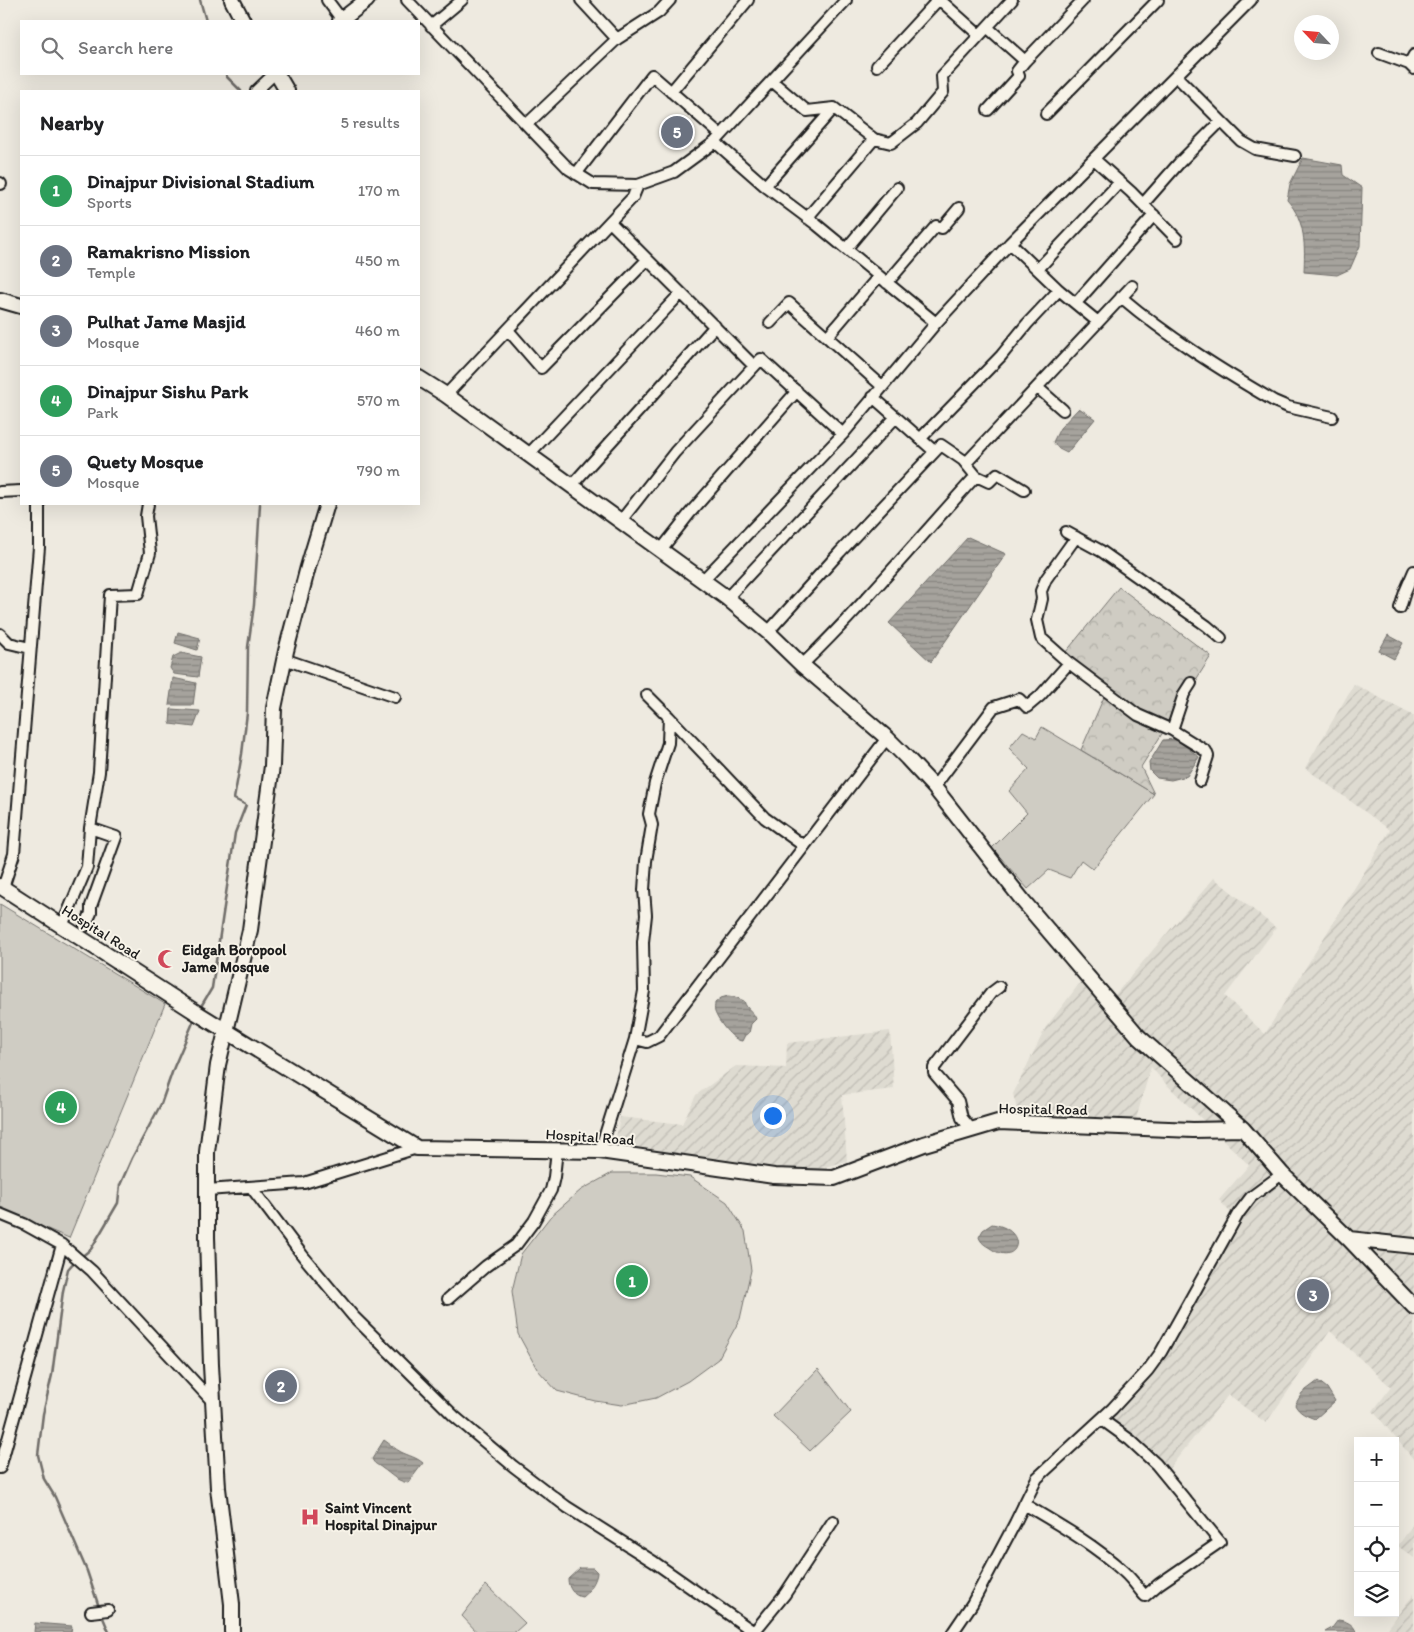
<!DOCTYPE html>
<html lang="en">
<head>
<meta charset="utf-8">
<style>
	:root { --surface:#fff; --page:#f2f2f2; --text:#202124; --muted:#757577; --line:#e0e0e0; --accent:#7c3aed }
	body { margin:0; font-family:Itim,sans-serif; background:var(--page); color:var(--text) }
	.controls { position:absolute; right:15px; bottom:15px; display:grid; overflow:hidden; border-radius:0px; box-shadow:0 5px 20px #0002 }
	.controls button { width:45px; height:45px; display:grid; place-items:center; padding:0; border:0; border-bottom:1px solid var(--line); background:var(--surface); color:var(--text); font:25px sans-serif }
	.compass { position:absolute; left:1294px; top:15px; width:45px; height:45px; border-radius:50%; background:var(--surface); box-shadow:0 5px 20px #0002; rotate:296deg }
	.you { position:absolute; left:772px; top:1115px; width:18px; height:18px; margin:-12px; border:4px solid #fff; border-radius:50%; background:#1a73e8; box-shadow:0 0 0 8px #1a73e833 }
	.badge { display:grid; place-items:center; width:32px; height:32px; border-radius:50%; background:var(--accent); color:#fff; font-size:16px; font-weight:700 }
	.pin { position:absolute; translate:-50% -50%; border:2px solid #fff; box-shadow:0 1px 5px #0006 }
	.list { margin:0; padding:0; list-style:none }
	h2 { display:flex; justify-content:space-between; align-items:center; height:65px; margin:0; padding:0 20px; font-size:21px }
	h2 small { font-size:16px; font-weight:400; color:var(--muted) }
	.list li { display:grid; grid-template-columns:32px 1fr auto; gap:15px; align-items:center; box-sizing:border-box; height:70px; padding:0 20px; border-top:1px solid var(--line) }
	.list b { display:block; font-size:19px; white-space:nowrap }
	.list p { margin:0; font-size:16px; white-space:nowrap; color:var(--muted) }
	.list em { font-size:16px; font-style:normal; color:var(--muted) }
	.icon { flex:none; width:28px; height:28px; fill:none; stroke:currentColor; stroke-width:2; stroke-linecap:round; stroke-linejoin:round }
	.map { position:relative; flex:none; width:1414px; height:1632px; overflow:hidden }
	.search { position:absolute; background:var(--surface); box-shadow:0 5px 20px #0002; left:20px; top:20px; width:400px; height:55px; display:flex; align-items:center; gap:12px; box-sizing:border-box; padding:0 18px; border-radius:0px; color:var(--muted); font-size:19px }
	.panel { position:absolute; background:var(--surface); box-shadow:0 5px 20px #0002; left:20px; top:90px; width:400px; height:415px; border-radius:0px }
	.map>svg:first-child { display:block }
</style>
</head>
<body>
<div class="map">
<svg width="1414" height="1632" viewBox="0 0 1414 1632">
	<defs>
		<pattern id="industrial-furrows" width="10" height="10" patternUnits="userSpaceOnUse" patternTransform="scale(1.25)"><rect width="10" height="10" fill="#dedbd1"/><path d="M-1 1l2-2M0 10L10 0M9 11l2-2" fill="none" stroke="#bebbb3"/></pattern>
		<pattern id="forest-crowns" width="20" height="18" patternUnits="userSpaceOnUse" patternTransform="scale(1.25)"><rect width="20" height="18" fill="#cfccc3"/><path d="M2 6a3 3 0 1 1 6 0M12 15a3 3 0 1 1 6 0" fill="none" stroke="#b1afa7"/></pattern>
		<pattern id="water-rules" width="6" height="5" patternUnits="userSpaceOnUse" patternTransform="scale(1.25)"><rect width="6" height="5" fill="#a6a39d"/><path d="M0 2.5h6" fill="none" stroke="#86847f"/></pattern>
	</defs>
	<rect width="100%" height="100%" fill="#eeeae0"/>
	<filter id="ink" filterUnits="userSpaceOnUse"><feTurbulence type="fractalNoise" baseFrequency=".02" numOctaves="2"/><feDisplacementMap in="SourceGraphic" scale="10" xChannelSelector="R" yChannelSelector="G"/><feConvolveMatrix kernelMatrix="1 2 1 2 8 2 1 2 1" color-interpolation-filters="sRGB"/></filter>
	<g filter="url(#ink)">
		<path fill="url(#industrial-furrows)" d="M1354,684L1414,716V1460L1373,1411L1391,1387L1330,1331L1266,1423L1228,1395L1167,1471L1109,1417L1152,1371L1239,1222L1219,1200L1249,1165L1163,1081L1151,1067L1136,1119L1094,1121L1018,1113L1013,1094L1046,1027L1083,979L1108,1003L1214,878L1276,928L1225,996L1265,1034L1390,830L1305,768Z
			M890,1031L894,1089L842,1095L847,1161L813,1170L736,1163L615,1143L620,1117L682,1124L696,1095L736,1066L786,1068L787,1043Z
			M1414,1523V1558L1398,1546Z
			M1414,1594V1632H1385Z"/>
		<path fill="#cfccc3" stroke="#767470" d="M1042,727L1154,794L1093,869L1081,860L1070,878L1049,870L1028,889L992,848L1027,813L1009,791L1029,769L1009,748L1023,731L1036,738Z
			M0,904L165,1004L69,1238L0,1209Z
			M612,1173H656L690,1177L727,1202L745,1231L751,1270L740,1319L718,1359L688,1381L656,1398L622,1405L595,1401L557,1391L537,1369L518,1334L512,1291L521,1254L550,1217L581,1190Z
			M818,1369L851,1412L810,1451L773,1416Z
			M486,1585L525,1623L515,1632H477L462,1616Z"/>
		<path fill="url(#forest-crowns)" stroke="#767470" d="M1119,587L1211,656L1141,767L1154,794L1081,750L1104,697L1061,658Z"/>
		<path fill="url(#water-rules)" stroke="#6f6d69" d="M1303,158L1342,165L1343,175L1362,188L1360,246L1350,269L1337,275L1304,272C1305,246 1306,221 1287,200L1290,184Z
			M1079,408L1095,419L1067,453L1059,449L1053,442L1060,428Z
			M968,537L1006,554L931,662L889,623Z
			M178,632L200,638L197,650L175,643Z
			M1388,635L1403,643L1394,659L1379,651Z
			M181,653L201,657L198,677L174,674L170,668L173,657Z
			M173,678L196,683L193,705H169Z
			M171,709L200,711L194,727L170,724Z
			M1176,739L1199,757L1187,776L1171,780L1157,778L1150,771L1149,763L1163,740Z
			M728,996L735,997L744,1001C747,1011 753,1010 756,1019L751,1024L749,1033L745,1035L742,1041C732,1040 718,1021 715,1012C714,1009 715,1006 715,1003L721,998Z
			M992,1224C1031,1230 1018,1268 990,1248C985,1245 981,1243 979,1237L983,1230Z
			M1318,1381L1327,1388L1335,1401L1315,1419C1307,1416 1299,1413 1295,1405L1302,1393Z
			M384,1440C390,1444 395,1449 401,1452C409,1456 416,1457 423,1463L408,1483C395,1480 392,1475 382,1468C377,1464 375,1465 372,1459Z
			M580,1568H593L597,1572C597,1580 589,1592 582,1597C574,1596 568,1588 568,1579Z
			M1338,1620C1346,1621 1354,1624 1356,1632H1325L1332,1628Z
			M35,1623L72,1626L71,1632H34Z"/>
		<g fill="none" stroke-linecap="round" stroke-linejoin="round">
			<path stroke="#6f6d69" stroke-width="2.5" d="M200,0L206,21
				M226,74L227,77L241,91
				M200,1008L212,988L235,833L246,805L234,799L242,754L247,713L248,647L254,605L260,504
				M80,1258L91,1249L118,1203L120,1185L132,1158L161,1104L174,1067L195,1018
				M75,1261L68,1269L63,1291L52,1375L43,1414L38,1455L44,1479L55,1497L87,1571L99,1607
				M101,1613L109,1632"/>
			<g stroke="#1c1c1c" stroke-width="14">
				<path id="street" d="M327,0L342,20
					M407,0L569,169L593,184L638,185L633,197L446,395
					M581,0L617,39
					M940,0L979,35
					M431,26L462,0
					M987,27L1025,61
					M1379,53L1409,64L1414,69
					M1409,64L1414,55
					M877,66L938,0
					M1176,76L1241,141L1255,149L1295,156
					M772,81L807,111L834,108L874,139L891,143L917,123L943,92L942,76L1012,0
					M256,91L274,74
					M671,92L748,0
					M988,110L1019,76L1017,71L1025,61L1083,0
					M1046,114L1158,0
					M527,124L617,39L659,12L670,0
					M1094,159L1131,192L1177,239
					M576,174L652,75L721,135
					M0,183L1,184
					M638,185L674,172L715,142L846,0
					M765,186L834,108
					M1143,204L1180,162L1221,121
					M807,218L874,139
					M610,222L754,366
					M1010,243L1059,290L1098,322
					M846,249L897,188
					M1038,269L1120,182
					M887,283L936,226L942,228L959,208
					M1121,297C1168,337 1221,370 1274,401L1288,407L1332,417
					M1076,303L1154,215
					M770,323L789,303L882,386
					M936,323L1010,243L1251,0
					M508,330L541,368L647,260
					M827,337L879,276
					M1038,388L1063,410
					M873,397L934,451
					M920,439L1001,356L1027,324L1059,290
					M528,455L681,293
					M966,463L1132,286
					M571,486L715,326
					M0,492L21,491
					M620,522L675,452L761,359L843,434
					M1066,532L1101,551L1207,626L1221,638
					M1076,537L1046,579L1041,591L1042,599L1037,620L1041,638L1069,663L1138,715L1172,730L1206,751L1208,756L1200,781
					M660,551L690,513L797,391
					M703,580L843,434L936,323L817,225L765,186L715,142
					M727,598L896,417
					M1400,608L1405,592L1414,571
					M768,632L840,552L941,445L963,460L976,476L989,482L997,474L1024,490
					M0,634L9,643L30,648
					M284,659L395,697
					M802,665C864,605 918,539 976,476
					M647,695L669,717L765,818L804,846
					M1172,730L1184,694L1191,683
					M934,787L994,707L1019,699L1027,707L1040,696L1069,663
					M3,888L14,854L39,547V504
					M62,926L87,867L90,828L99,772L110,595L138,594L150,553L146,516L148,504
					M85,926L91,913V906L116,837L90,828
					M635,1039L647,1042L659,1036L887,738
					M972,1130L962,1118L958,1101L934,1073V1068L991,993L999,987
					M600,1151L635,1039L644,991L643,942L646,915L644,890L646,861L652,825L649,814L655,783L668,743L669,717
					M251,1187L303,1256L353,1316L454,1416L513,1466L567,1507L654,1562L754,1632
					M207,1190L304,1183L417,1148
					M0,1214L24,1224L62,1245L92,1271L213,1402
					M448,1299L486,1266L516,1245L534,1221L551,1190L554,1177L557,1150
					M0,1468L62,1245
					M1024,1504C1058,1524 1095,1545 1124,1572C1132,1579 1138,1588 1145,1596L1159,1584L1220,1542L1156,1464L1130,1440L1101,1419
					M91,1612L108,1610
					M754,1632L785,1594L833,1521
					M953,1632L972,1604L1015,1523L1037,1478L1112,1409L1148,1370L1161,1352L1238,1214L1251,1197L1282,1174"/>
			</g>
			<g stroke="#1c1c1c" stroke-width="18">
				<path id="secondary" d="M232,0L243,21
					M340,21L367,0
					M277,74L287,91
					M0,300L21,306
					M419,378L446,395L727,598L768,632L802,665L887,738L907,758L934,787L1024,902L1139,1037L1243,1129L1282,1174L1349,1239L1414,1307
					M0,886L197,1013L417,1148L600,1151L774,1176L834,1178L924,1144L998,1122L1193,1130L1243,1129
					M1349,1239L1414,1246
					M232,1632V1604L218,1488L211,1365L207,1237V1152L218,1065L250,930L272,766L274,708L286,651L308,567L327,504"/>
			</g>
			<use href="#street" stroke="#f7f3e8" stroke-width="10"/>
			<use href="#secondary" stroke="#f7f3e8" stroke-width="14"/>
		</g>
	</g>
	<defs>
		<g id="mosque-bare" transform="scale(1.5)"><path d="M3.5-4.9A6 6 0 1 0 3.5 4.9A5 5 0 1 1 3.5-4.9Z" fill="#d1495b" stroke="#f7f3e8" stroke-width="2.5" paint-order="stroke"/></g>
		<g id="hospital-bare" transform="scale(1.5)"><path d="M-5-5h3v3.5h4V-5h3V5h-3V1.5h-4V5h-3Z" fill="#d1495b" stroke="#f7f3e8" stroke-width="2.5" paint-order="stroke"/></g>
	</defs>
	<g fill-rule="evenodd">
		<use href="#mosque-bare" x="167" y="959"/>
		<use href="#hospital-bare" x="310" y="1517"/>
	</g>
	<g text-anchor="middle" stroke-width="4" stroke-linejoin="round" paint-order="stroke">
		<g font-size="15" fill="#1c1c1c" stroke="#f7f3e8">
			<text transform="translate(101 932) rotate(32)" y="5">Hospital Road</text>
			<text transform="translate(1043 1109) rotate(1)" y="5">Hospital Road</text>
			<text transform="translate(590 1137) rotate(4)" y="5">Hospital Road</text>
		</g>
		<g font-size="15" font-weight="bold" fill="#1c1c1c" stroke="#f7f3e8" text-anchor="start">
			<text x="182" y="955">Eidgah Boropool<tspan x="182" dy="17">Jame Mosque</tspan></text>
			<text x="325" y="1513">Saint Vincent<tspan x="325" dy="17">Hospital Dinajpur</tspan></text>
		</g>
	</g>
</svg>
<div class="controls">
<button>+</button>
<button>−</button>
<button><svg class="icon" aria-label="locate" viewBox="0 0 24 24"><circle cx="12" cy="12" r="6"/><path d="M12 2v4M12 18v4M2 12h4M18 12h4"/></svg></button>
<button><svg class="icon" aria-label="layers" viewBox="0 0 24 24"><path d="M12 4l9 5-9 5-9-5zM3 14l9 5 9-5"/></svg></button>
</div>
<svg class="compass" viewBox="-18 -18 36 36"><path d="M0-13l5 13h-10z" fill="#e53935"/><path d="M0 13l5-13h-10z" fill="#757577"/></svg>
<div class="you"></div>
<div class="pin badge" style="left:632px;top:1281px;background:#2e9e5b">1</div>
<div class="pin badge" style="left:281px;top:1386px;background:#6b7280">2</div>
<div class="pin badge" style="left:1313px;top:1295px;background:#6b7280">3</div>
<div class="pin badge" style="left:61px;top:1107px;background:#2e9e5b">4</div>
<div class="pin badge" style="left:677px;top:132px;background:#6b7280">5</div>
<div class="search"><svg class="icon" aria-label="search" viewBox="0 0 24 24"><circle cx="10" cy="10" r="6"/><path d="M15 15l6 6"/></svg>Search here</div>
<section class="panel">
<h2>Nearby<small>5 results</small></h2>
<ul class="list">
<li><span class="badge" style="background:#2e9e5b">1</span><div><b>Dinajpur Divisional Stadium</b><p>Sports</p></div><em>170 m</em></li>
<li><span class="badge" style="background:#6b7280">2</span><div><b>Ramakrisno Mission</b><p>Temple</p></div><em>450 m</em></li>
<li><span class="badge" style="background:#6b7280">3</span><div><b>Pulhat Jame Masjid</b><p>Mosque</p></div><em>460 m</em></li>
<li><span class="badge" style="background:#2e9e5b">4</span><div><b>Dinajpur Sishu Park</b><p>Park</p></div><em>570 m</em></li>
<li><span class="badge" style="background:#6b7280">5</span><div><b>Quety Mosque</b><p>Mosque</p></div><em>790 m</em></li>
</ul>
</section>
</div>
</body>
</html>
